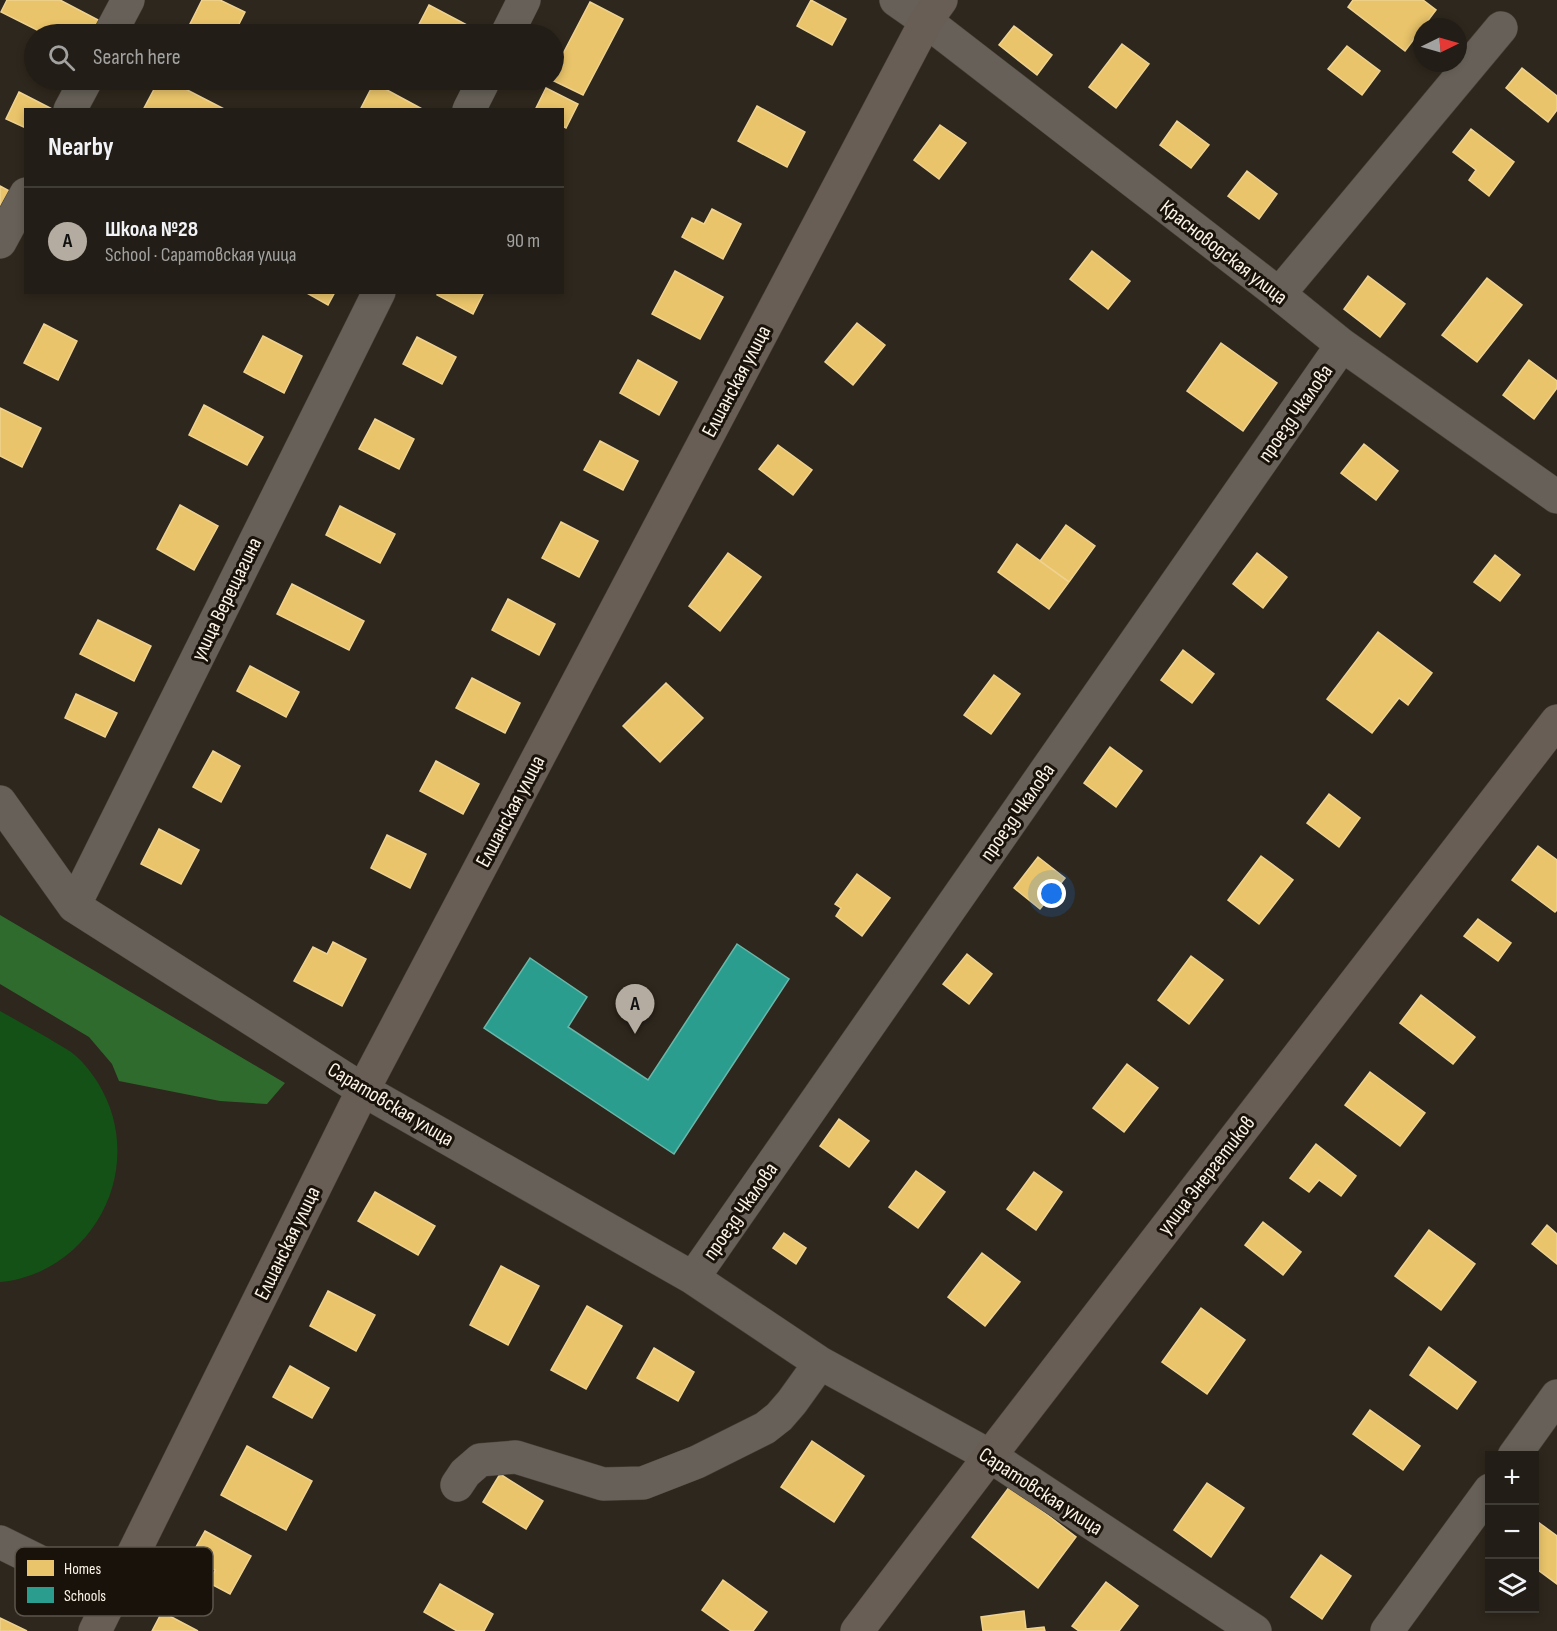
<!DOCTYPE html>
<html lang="en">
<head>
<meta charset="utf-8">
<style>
	:root { --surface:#221d16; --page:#2e2a23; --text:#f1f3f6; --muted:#a2a2a1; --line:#3f3b35; --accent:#b4aca0 }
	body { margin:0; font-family:"Sofia Sans Condensed",sans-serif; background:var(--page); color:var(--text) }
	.controls { position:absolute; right:18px; bottom:18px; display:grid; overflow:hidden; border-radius:0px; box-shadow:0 3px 9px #0003 }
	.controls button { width:54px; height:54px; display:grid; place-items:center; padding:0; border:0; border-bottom:2px solid var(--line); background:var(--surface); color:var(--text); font:30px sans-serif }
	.compass { position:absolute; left:1413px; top:18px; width:54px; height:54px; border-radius:50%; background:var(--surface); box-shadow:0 3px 9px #0003; rotate:85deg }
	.you { position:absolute; left:1052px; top:894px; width:21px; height:21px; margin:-15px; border:4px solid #fff; border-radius:50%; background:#1a73e8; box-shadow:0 0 0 9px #1a73e833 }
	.badge { display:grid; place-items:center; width:39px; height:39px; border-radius:50%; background:var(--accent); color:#111; font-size:20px; font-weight:700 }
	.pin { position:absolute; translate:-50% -50px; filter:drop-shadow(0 2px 3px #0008) }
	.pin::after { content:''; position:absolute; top:32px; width:21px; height:18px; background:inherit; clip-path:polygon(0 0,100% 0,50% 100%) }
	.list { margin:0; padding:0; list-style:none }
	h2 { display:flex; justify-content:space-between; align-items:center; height:78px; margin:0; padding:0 24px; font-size:26px }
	h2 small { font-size:20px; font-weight:400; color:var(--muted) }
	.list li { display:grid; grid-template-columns:39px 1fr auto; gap:18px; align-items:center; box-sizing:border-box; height:108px; padding:0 24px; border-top:2px solid var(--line) }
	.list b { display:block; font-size:22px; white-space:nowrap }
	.list p { margin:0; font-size:20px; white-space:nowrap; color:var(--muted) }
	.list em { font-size:20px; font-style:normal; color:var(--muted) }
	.icon { flex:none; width:33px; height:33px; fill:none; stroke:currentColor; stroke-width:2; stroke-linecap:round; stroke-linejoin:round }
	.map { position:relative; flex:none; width:1557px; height:1631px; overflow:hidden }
	.search { position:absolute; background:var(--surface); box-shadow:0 3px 9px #0003; left:24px; top:24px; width:540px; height:66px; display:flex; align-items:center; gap:15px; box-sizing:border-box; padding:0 21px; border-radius:33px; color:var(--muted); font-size:22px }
	.panel { position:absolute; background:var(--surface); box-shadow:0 3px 9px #0003; left:24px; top:108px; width:540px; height:186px; border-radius:0px }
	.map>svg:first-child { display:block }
</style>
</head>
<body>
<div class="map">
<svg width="1557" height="1631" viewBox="0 0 1557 1631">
	<rect width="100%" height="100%" fill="#2e271d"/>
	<path fill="#145116" d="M0,1011C16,1020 32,1029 48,1038C55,1043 64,1047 71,1052C82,1060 91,1072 98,1083C140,1151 111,1239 39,1272C27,1277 14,1281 0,1282Z"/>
	<path fill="#306b2e" d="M0,915L285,1083L267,1104L220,1101L119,1081L112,1064L89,1037L0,984Z"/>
	<path fill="#e9c46a" stroke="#efd290" stroke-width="1.5" d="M7,0H60L104,23L98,34H45L1,12Z
		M202,0H220L245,12L234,34H211L190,24Z
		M811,0L846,19L832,45L797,26Z
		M1353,0H1423L1436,10L1405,51L1348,7Z
		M590,2L623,19L583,95L552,80H554V71Z
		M429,5L469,26L465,34H414Z
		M1014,26L1052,55L1037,75L999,45Z
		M1122,44L1149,64L1116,108L1089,87Z
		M1347,46L1380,71L1362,95L1328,69Z
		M1522,68L1557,96V110L1548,122L1506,88Z
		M159,80H168L226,110H143Z
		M374,83L424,110H360Z
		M546,88L578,104L566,128L562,126V110H535Z
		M19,92L54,110H26V128L6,119Z
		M757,106L805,132L787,167L738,141Z
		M1177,121L1209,145L1191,168L1160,145Z
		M940,125L966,143L939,179L914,160Z
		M1471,129L1514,162L1489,196L1469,180L1476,170L1453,152Z
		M1247,171L1277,194L1259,219L1228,196Z
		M0,186L15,194L0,222Z
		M712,209L741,224L723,259L682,237L692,218L704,224Z
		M1092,251L1130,281L1108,309L1070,279Z
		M675,271L723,297L700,339L652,314Z
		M1368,276L1405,304L1380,337L1344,309Z
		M1487,278L1522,305L1477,362L1442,335Z
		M305,292H335L328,305Z
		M438,292H484L473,314L437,295Z
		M857,323L885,345L853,385L825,362Z
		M44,324L77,341L58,380L24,363Z
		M263,336L302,356L284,393L244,372Z
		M417,337L456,357L442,384L403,364Z
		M1221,343L1277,383L1243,431L1187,391Z
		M638,360L677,382L659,415L620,393Z
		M1529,360L1557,381V388L1534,419L1503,395Z
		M204,405L263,437L247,465L189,435Z
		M0,408L41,428L22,467L0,456Z
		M375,419L414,439L399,469L359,449Z
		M600,441L638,461L623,490L584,470Z
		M1364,444L1398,471L1376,500L1341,473Z
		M778,445L812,470L793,495L759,469Z
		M180,505L218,526L194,570L157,549Z
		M340,506L395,534L380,563L326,535Z
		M561,522L598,541L579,577L542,558Z
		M1066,525L1095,546L1069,582L1040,561Z
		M1017,544L1069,582L1049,609L998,572Z
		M728,553L761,577L720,631L689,606Z
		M1257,553L1287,577L1263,608L1233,584Z
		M1495,555L1520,575L1500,601L1474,582Z
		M292,584L364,621L349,650L277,614Z
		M508,599L555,624L539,655L492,630Z
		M98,620L151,646L134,681L80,654Z
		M1378,632L1432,673L1408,705L1399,698L1372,733L1327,699Z
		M1183,650L1214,674L1192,703L1161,680Z
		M250,666L299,692L286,717L237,691Z
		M994,675L1020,694L991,734L964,715Z
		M472,678L520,703L505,733L456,708Z
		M666,683L703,718L660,762L623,726Z
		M76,694L117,713L105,737L65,718Z
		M1110,747L1142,771L1116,807L1084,783Z
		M213,751L240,766L221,802L193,787Z
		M436,761L479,784L463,814L420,791Z
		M1329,794L1360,818L1339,847L1307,823Z
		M159,829L199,850L181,884L141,864Z
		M387,835L426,854L410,888L371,868Z
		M1538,846L1557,860V910L1555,912L1512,880Z
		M1261,856L1293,880L1259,924L1228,900Z
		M1038,857L1065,878L1040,909L1014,888Z
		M857,874L890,898L862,936L836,916L841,908L835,904Z
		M1478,919L1511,943L1498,961L1464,936Z
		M333,942L366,959L342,1006L294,981L313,947L327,954Z
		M967,954L992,974L969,1004L943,984Z
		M1191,956L1223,980L1189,1024L1158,1000Z
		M1421,995L1475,1037L1453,1064L1400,1023Z
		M1127,1064L1158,1088L1124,1132L1093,1108Z
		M1370,1072L1425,1113L1400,1146L1345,1105Z
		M839,1119L869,1141L849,1167L820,1146Z
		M1316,1144L1356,1176L1341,1196L1319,1180L1309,1192L1290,1178Z
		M916,1171L945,1192L918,1228L889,1207Z
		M1034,1172L1062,1192L1036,1230L1007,1209Z
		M375,1192L435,1226L418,1255L358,1221Z
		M1263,1222L1301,1252L1283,1275L1245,1245Z
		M1547,1225L1557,1234V1264L1532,1244Z
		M1429,1230L1475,1264L1441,1310L1395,1276Z
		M784,1233L806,1248L796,1264L773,1248Z
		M982,1253L1020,1282L985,1326L948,1297Z
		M501,1266L539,1286L508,1345L470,1325Z
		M328,1291L375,1315L356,1351L310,1326Z
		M587,1306L622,1326L586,1389L551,1370Z
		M1201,1308L1245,1340L1207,1394L1162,1362Z
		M1429,1347L1476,1382L1457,1409L1410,1375Z
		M654,1348L694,1372L678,1401L637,1378Z
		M290,1366L329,1388L312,1418L273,1397Z
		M1370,1410L1420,1446L1403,1470L1353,1434Z
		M812,1441L864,1476L834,1522L781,1487Z
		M247,1446L312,1481L286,1530L221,1495Z
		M500,1474L543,1501L526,1529L483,1502Z
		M1207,1483L1244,1508L1211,1557L1174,1530Z
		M1010,1486L1076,1537L1038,1588L972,1537Z
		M1538,1522L1557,1536V1584L1534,1567V1526Z
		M205,1531L251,1556L230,1594L209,1583L215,1570L191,1556Z
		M1321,1555L1351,1576L1322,1619L1291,1597Z
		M723,1580L767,1612L753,1631H731L702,1610Z
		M1106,1582L1138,1606L1119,1631H1079L1072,1626Z
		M440,1584L493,1614L484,1631H457L424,1612Z
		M1024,1611L1026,1629L1044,1627L1045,1631H983L981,1617Z
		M162,1612L198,1631H152Z
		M0,1618L27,1631H0Z"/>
	<path fill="#2a9d8f" stroke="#69b7a9" stroke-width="1.5" d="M737,944L789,979L674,1154L484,1028L530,958L587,997L568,1027L648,1080Z"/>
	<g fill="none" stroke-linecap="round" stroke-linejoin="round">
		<g stroke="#484139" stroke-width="34">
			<path id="minor" d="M896,0L926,21L1279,294L1342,345L1557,497
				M110,34L128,0
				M507,34L524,0
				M70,110L86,80
				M469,110L484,80
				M0,242L26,194
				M1279,294L1501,28
				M0,802L74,906L363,1090L693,1278L820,1363L990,1456L1255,1631
				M74,906L379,292
				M693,1278L1342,345
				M1514,1456L1557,1396
				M457,1485L465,1473L480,1460L516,1457L603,1484L643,1483L697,1462L765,1428L779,1417L792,1402L820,1363
				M0,1542L111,1597
				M1387,1631L1490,1490"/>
		</g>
		<g stroke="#484139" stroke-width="34">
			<path id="primary" d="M95,1631L363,1090L926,21L941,0
				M857,1631L990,1456L1557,721"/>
		</g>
		<use href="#minor" stroke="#666058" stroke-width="33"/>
		<use href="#primary" stroke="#695e56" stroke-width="33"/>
	</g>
	<g text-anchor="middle" stroke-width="6" stroke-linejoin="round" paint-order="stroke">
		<g font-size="21" fill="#fcf3e7" stroke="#18120a">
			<text transform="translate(1224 252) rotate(38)" y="7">Красноводская улица</text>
			<text transform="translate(736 381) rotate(-62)" y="7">Елшанская улица</text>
			<text transform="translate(1295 413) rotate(-55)" y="7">проезд Чкалова</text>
			<text transform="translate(226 599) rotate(-64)" y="7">улица Верещагина</text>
			<text transform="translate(510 811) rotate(-62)" y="7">Елшанская улица</text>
			<text transform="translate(1017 812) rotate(-55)" y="7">проезд Чкалова</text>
			<text transform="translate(391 1104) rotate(31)" y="7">Саратовская улица</text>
			<text transform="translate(1206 1175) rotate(-52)" y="7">улица Энергетиков</text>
			<text transform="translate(740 1211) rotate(-55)" y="7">проезд Чкалова</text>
			<text transform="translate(287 1243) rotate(-64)" y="7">Елшанская улица</text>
			<text transform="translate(1041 1491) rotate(33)" y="7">Саратовская улица</text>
		</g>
	</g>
	<rect x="15" y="1547" width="198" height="69" rx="9" fill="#18120a" stroke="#5c564c" stroke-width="1.5"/>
	<rect x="27" y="1560" width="27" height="16" fill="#e9c46a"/>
	<rect x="27" y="1587" width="27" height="16" fill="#2a9d8f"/>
	<g font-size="16" fill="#fcf3e7">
		<text x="64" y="1574">Homes</text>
		<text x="64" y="1601">Schools</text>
	</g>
</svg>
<div class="controls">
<button>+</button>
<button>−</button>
<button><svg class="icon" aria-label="layers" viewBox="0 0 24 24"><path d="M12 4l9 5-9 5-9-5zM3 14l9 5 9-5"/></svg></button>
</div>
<svg class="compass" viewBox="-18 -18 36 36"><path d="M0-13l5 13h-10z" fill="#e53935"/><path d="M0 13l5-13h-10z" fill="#a2a2a1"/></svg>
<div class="you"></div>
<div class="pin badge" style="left:635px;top:1034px">A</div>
<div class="search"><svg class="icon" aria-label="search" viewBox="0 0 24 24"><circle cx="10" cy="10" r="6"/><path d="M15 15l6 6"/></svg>Search here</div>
<section class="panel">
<h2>Nearby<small></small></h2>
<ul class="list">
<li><span class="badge">A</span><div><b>Школа №28</b><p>School · Саратовская улица</p></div><em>90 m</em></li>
</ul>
</section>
</div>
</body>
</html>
